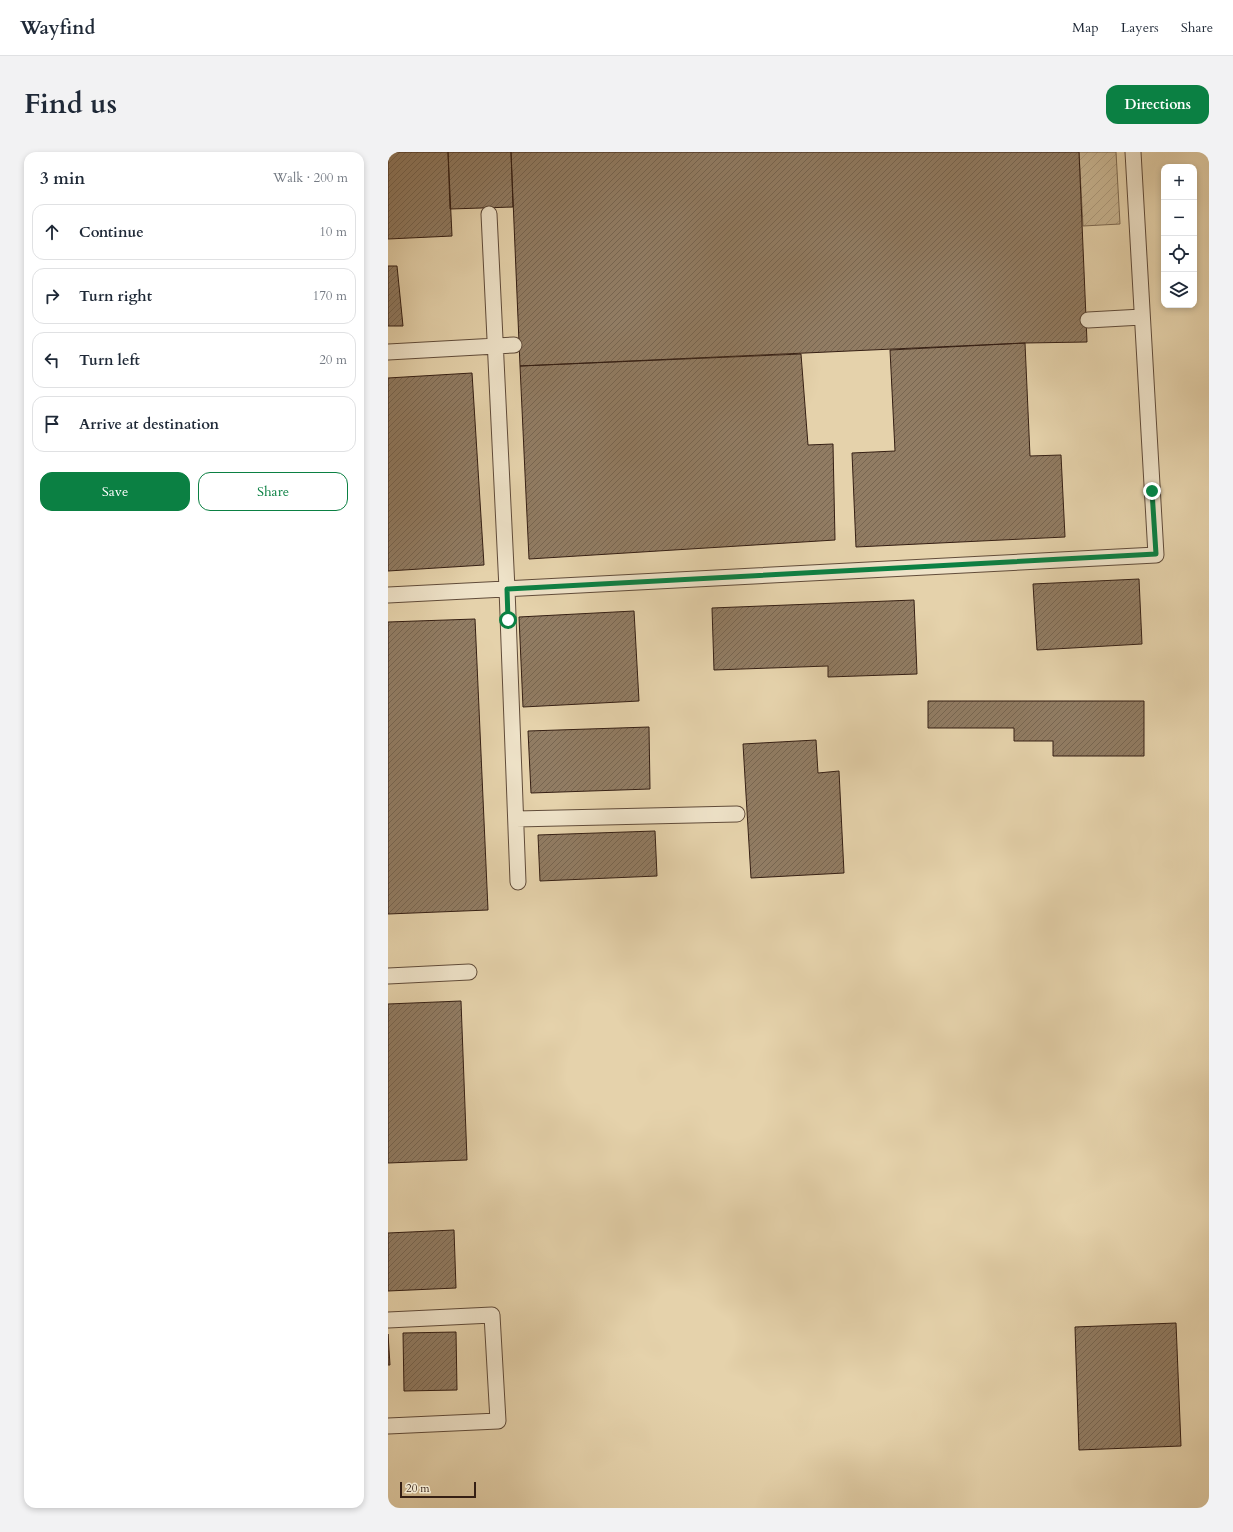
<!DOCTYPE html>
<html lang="en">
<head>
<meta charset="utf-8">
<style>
	:root { --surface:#fff; --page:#f2f2f3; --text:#1f2937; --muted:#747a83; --line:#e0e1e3; --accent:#0b8043 }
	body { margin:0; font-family:Cardo,serif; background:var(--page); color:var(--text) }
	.controls { position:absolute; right:12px; top:12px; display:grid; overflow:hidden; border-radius:8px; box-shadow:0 2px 6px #0003 }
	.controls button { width:36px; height:36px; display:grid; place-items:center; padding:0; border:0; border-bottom:1px solid var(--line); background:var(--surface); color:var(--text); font:20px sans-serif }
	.scale { position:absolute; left:12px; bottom:10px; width:76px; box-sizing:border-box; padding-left:4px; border:2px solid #351f14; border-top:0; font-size:11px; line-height:14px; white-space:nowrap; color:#351f14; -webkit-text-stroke:3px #eee2c8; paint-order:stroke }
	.stop { position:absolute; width:12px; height:12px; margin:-9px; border:3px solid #0b8043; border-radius:50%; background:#fff }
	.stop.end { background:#0b8043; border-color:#fff; box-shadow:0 1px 4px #0008 }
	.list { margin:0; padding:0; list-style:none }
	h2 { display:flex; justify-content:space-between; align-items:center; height:52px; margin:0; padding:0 16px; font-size:17px }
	h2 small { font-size:13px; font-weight:400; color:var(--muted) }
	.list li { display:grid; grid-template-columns:26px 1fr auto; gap:12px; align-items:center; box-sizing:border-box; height:56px; margin:0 8px 8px; padding:0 8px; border:1px solid var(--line); border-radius:12px }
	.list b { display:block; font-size:15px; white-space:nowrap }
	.list em { font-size:13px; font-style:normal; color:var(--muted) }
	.actions { display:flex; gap:8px; padding:12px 16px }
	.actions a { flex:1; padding:9px 0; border:1px solid var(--accent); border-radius:12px; text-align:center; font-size:14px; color:var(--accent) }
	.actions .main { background:var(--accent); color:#fff }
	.icon { flex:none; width:22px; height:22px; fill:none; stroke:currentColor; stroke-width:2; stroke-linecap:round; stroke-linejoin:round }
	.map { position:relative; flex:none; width:821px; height:1356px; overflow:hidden; border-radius:12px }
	header { display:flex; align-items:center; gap:24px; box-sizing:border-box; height:56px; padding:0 20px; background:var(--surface); border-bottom:1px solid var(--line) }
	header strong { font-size:19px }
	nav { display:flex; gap:22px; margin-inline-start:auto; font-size:14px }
	.intro { display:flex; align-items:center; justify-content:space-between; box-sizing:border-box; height:96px; padding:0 24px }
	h1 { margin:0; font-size:28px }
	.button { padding:10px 18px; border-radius:12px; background:var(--accent); color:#fff; font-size:14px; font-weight:700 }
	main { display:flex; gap:24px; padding:0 24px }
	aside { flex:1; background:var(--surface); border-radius:12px; box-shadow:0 2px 6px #0003 }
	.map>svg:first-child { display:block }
</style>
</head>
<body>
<header>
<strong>Wayfind</strong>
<nav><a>Map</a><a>Layers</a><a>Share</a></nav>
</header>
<div class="intro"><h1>Find us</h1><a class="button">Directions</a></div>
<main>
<aside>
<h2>3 min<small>Walk · 200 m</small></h2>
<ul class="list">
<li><svg class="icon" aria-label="ahead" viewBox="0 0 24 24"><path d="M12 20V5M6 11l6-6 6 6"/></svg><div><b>Continue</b></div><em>10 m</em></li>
<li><svg class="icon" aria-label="right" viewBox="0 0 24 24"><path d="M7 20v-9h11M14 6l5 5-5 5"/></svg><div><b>Turn right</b></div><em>170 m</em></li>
<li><svg class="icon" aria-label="left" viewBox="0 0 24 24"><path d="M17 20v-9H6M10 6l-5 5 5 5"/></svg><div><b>Turn left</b></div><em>20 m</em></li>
<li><svg class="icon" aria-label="arrive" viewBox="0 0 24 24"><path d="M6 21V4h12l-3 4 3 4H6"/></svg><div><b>Arrive at destination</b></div></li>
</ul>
<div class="actions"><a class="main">Save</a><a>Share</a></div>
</aside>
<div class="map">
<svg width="821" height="1356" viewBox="0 0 821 1356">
	<defs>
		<pattern id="garden-furrows" width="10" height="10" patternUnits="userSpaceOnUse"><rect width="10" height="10" fill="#c7b491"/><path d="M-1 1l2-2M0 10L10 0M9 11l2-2" fill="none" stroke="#ac9a7c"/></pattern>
		<pattern id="building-hatch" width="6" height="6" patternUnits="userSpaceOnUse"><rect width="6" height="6" fill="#917c63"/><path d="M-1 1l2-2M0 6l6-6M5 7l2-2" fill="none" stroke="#776550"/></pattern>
	</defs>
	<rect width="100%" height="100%" fill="#e5d2ab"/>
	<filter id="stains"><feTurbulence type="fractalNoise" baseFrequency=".005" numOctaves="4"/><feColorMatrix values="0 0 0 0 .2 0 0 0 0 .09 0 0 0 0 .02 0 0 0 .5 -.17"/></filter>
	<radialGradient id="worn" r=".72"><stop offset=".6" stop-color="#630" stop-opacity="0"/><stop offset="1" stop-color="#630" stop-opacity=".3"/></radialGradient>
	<path fill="url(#garden-furrows)" stroke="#7e6a52" d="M691,0H728L732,72L695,74Z"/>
	<path fill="url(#building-hatch)" stroke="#351f14" d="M0,0H60L64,84L0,87Z
		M60,0H123L125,55L62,57Z
		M123,0H691L699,190L637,191L132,214Z
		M0,114H9L15,174H0Z
		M637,191L642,304L673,303L677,385L468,395L464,301L507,299L502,198Z
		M413,202L420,293L445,292L447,388L141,407L132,214Z
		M84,221L96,413L0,419V226Z
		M751,427L754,492L649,498L645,432Z
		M526,448L529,522L440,525V514L326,518L324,456Z
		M246,459L251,549L135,555L131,465Z
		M87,467L100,758L0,762V470Z
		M540,549H756V604H665V589H626V576H540Z
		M261,575L262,637L143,641L140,579Z
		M428,588L430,621L451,619L456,721L363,726L355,592Z
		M267,679L269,724L152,729L150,683Z
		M73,849L79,1008L0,1011V852Z
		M66,1078L68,1136L0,1139V1081Z
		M788,1171L793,1294L691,1298L687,1175Z
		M68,1180L69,1238L16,1239L15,1181Z
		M0,1182L2,1213H0Z"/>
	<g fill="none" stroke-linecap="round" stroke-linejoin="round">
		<g stroke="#614c3a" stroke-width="17">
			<path id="lane" d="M101,62L119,437L130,730
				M700,168L754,165
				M0,200L126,193
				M0,443L768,403L745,0
				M128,667L349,662
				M0,824L81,820
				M0,1168L104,1163L110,1269L0,1274"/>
		</g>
		<use href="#lane" stroke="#eee2c8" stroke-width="15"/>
	</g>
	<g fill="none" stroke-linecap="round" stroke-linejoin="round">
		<path stroke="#0b8043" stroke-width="5" d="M120,468L119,437L768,402L764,339"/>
	</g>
	<rect width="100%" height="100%" filter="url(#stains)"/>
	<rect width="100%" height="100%" fill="url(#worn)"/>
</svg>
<div class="controls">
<button>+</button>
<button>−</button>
<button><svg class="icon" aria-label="locate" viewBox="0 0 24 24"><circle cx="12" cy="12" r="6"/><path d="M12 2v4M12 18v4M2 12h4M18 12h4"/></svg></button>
<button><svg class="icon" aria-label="layers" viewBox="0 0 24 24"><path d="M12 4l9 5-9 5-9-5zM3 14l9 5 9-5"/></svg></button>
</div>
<div class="scale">20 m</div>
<div class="stop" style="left:120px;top:468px"></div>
<div class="stop end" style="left:764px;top:339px"></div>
</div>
</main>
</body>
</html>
